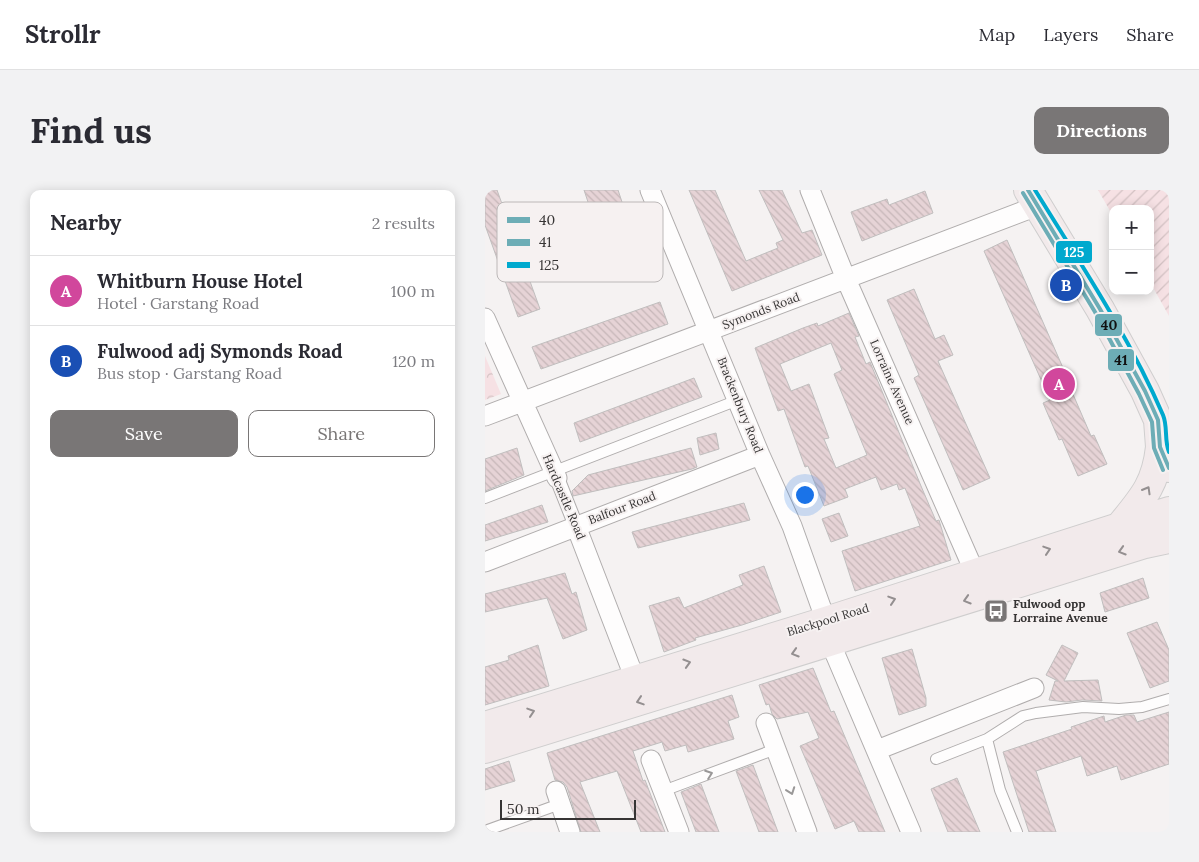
<!DOCTYPE html>
<html lang="en">
<head>
<meta charset="utf-8">
<style>
	:root { --surface:#fff; --page:#f2f2f3; --text:#2b2b33; --muted:#7c7c81; --line:#e1e1e2; --accent:#797676 }
	body { margin:0; font-family:Lora,serif; background:var(--page); color:var(--text) }
	.controls { position:absolute; right:15px; top:15px; display:grid; overflow:hidden; border-radius:10px; box-shadow:0 2px 12px #0003 }
	.controls button { width:45px; height:45px; display:grid; place-items:center; padding:0; border:0; border-bottom:1px solid var(--line); background:var(--surface); color:var(--text); font:25px sans-serif }
	.scale { position:absolute; left:15px; bottom:12px; width:136px; box-sizing:border-box; padding-left:5px; border:2px solid #363434; border-top:0; font-size:14px; line-height:18px; white-space:nowrap; color:#363434; -webkit-text-stroke:4px #f6f1f1; paint-order:stroke }
	.you { position:absolute; left:319px; top:304px; width:18px; height:18px; margin:-12px; border:4px solid #fff; border-radius:50%; background:#1a73e8; box-shadow:0 0 0 8px #1a73e833 }
	.badge { display:grid; place-items:center; width:32px; height:32px; border-radius:50%; background:var(--accent); color:#fff; font-size:16px; font-weight:700 }
	.pin { position:absolute; translate:-50% -50%; border:2px solid #fff; box-shadow:0 1px 5px #0006 }
	.list { margin:0; padding:0; list-style:none }
	h2 { display:flex; justify-content:space-between; align-items:center; height:65px; margin:0; padding:0 20px; font-size:21px }
	h2 small { font-size:16px; font-weight:400; color:var(--muted) }
	.list li { display:grid; grid-template-columns:32px 1fr auto; gap:15px; align-items:center; box-sizing:border-box; height:70px; padding:0 20px; border-top:1px solid var(--line) }
	.list b { display:block; font-size:19px; white-space:nowrap }
	.list p { margin:0; font-size:16px; white-space:nowrap; color:var(--muted) }
	.list em { font-size:16px; font-style:normal; color:var(--muted) }
	.actions { display:flex; gap:10px; padding:15px 20px }
	.actions a { flex:1; padding:11px 0; border:1px solid var(--accent); border-radius:10px; text-align:center; font-size:18px; color:var(--accent) }
	.actions .main { background:var(--accent); color:#fff }
	.map { position:relative; flex:none; width:684px; height:642px; overflow:hidden; border-radius:10px }
	header { display:flex; align-items:center; gap:30px; box-sizing:border-box; height:70px; padding:0 25px; background:var(--surface); border-bottom:1px solid var(--line) }
	header strong { font-size:24px }
	nav { display:flex; gap:28px; margin-inline-start:auto; font-size:18px }
	.intro { display:flex; align-items:center; justify-content:space-between; box-sizing:border-box; height:120px; padding:0 30px }
	h1 { margin:0; font-size:35px }
	.button { padding:12px 22px; border-radius:10px; background:var(--accent); color:#fff; font-size:18px; font-weight:700 }
	main { display:flex; gap:30px; padding:0 30px }
	aside { flex:1; background:var(--surface); border-radius:10px; box-shadow:0 2px 12px #0003 }
	.map>svg:first-child { display:block }
</style>
</head>
<body>
<header>
<strong>Strollr</strong>
<nav><a>Map</a><a>Layers</a><a>Share</a></nav>
</header>
<div class="intro"><h1>Find us</h1><a class="button">Directions</a></div>
<main>
<aside>
<h2>Nearby<small>2 results</small></h2>
<ul class="list">
<li><span class="badge" style="background:#d1479c">A</span><div><b>Whitburn House Hotel</b><p>Hotel · Garstang Road</p></div><em>100 m</em></li>
<li><span class="badge" style="background:#1a4fb4">B</span><div><b>Fulwood adj Symonds Road</b><p>Bus stop · Garstang Road</p></div><em>120 m</em></li>
</ul>
<div class="actions"><a class="main">Save</a><a>Share</a></div>
</aside>
<div class="map">
<svg width="684" height="642" viewBox="0 0 684 642">
	<defs>
		<pattern id="park-crowns" width="20" height="18" patternUnits="userSpaceOnUse" patternTransform="scale(1.25)"><rect width="20" height="18" fill="#f6e1e4"/><path d="M2 6a3 3 0 1 1 6 0M12 15a3 3 0 1 1 6 0" fill="none" stroke="#d4c2c4"/></pattern>
		<pattern id="garden-furrows" width="10" height="10" patternUnits="userSpaceOnUse" patternTransform="scale(1.25)"><rect width="10" height="10" fill="#f6e1e4"/><path d="M-1 1l2-2M0 10L10 0M9 11l2-2" fill="none" stroke="#d4c2c4"/></pattern>
		<pattern id="building-back-hatch" width="6" height="6" patternUnits="userSpaceOnUse" patternTransform="scale(1.25)"><rect width="6" height="6" fill="#e6d3d6"/><path d="M-1 5l2 2M0 0l6 6M5-1l2 2" fill="none" stroke="#c6b6b8"/></pattern>
	</defs>
	<rect width="100%" height="100%" fill="#f5f2f2"/>
	<path fill="url(#park-crowns)" d="M0,166L16,204L0,210Z"/>
	<path fill="url(#garden-furrows)" d="M613,0H684V126L665,92V19H628V26Z"/>
	<path fill="url(#building-back-hatch)" stroke="#c0bebe" fill-rule="evenodd" d="M0,0H12L55,119L33,127L0,35Z
		M99,0H133L149,48L153,47L164,77L142,83L125,41L114,45Z
		M204,0H230L261,71L293,58L291,53L298,50L274,0H297L317,43L327,40L337,65L247,101Z
		M440,1L448,23L377,51L366,22L402,9L404,15Z
		M522,50L582,187L581,188L606,246L609,245L622,274L593,286L577,249L574,250L558,213L565,210L499,61Z
		M429,99L450,149L459,145L468,165L453,171L505,288L478,300L429,188L434,185L402,110Z
		M175,112L183,134L56,179L47,157Z
		M364,123L374,146L370,147L381,174L385,172L436,296L451,331L454,330L466,370L370,401L357,361L435,336L420,298L414,300L412,294L396,300L391,287L360,299L363,307L339,316L323,276L320,277L299,219L293,221L270,158L318,138L332,133L333,136ZM346,153L357,180L349,184L382,265L351,278L339,249L344,248L324,194L306,201L295,174Z
		M209,188L217,207L95,252L89,233Z
		M231,243L234,259L215,265L212,248Z
		M32,258L39,285L0,301V269Z
		M206,258L212,277L207,279L88,306L87,301L103,285Z
		M259,313L265,330L153,358L147,342Z
		M57,315L63,332L0,351V335Z
		M354,323L363,346L346,352L337,329Z
		M279,376L296,422L257,435L210,448L211,450L179,462L164,416L194,407L199,418L258,395L254,385Z
		M80,383L87,404L91,402L102,440L78,449L62,408L0,422V404Z
		M658,388L664,408L620,422L615,403Z
		M672,432L684,460V491L665,498L642,443Z
		M53,455L64,496L0,515V477L24,470L23,466Z
		M577,455L593,463L579,491L613,490L617,511L597,510L581,512L564,510L570,491H573L561,485Z
		M427,459L441,508V516L414,525L397,468Z
		M328,478L346,522L349,521L400,642H374L369,631L350,639L315,556L334,548L323,522L292,529L287,524L284,514L281,515L274,495Z
		M247,505L254,527L243,531L249,549L203,562L201,555L180,561L177,552L148,561L158,591L160,590L180,642H156L132,581L95,592L115,642H96L82,597L78,592L70,590L62,563Z
		M684,522V574L636,590L632,576L602,586L596,566L551,581L571,642H544L518,562L587,539L586,537L619,526L620,532L641,525H649L652,532Z
		M24,571L30,591L0,600V579Z
		M268,575L293,642H274L251,581Z
		M472,588L495,642H463L446,599Z
		M216,594L234,642H211L196,602Z"/>
	<g fill="none" stroke-linecap="round" stroke-linejoin="round">
		<g stroke="#b0adad" stroke-width="12">
			<path id="service" d="M0,308L253,210
				M502,549L515,600L532,642
				M451,569L502,549L538,526L551,523L598,517L634,519L657,517L684,509
				M178,601L291,559
				M0,641L75,614"/>
		</g>
		<g stroke="#b0adad" stroke-width="16">
			<path id="pedestrian" d="M72,288L91,336"/>
		</g>
		<g stroke="#b0adad" stroke-width="21">
			<path id="minor" d="M165,0L275,265L307,336L341,431
				M325,0L361,89L490,383
				M0,128L72,288
				M0,226L552,16
				M91,336L150,489
				M0,372L275,265
				M345,452L426,642
				M281,533L322,642
				M392,560L549,498
				M166,570L194,642
				M71,601L85,642"/>
		</g>
		<g stroke="#cfcece" stroke-width="30">
			<path id="trunk" d="M543,0L615,119L660,201L673,230L675,257L684,278
				M635,336C658,308 671,294 675,257
				M0,536L341,431L684,321
				M0,559L660,354L684,349"/>
		</g>
		<use href="#service" stroke="#fefdfd" stroke-width="10"/>
		<use href="#pedestrian" stroke="#fefdfd" stroke-width="14"/>
		<use href="#minor" stroke="#fefdfd" stroke-width="19"/>
		<use href="#trunk" stroke="#f2eaeb" stroke-width="28"/>
		<g stroke="#f6f1f1" stroke-width="8">
			<path id="bus-1" d="M543,0L615,119L660,201L673,230L675,257L684,278"/>
		</g>
		<g stroke="#f6f1f1" stroke-width="8">
			<path id="bus-2" d="M538,3L610,122L654,204L667,232L669,258L678,280"/>
		</g>
		<g stroke="#f6f1f1" stroke-width="8">
			<path id="bus-3" d="M550,0C595,73 644,146 678,225C683,237 679,250 684,262"/>
		</g>
		<use href="#bus-1" stroke="#6dadb6" stroke-width="4"/>
		<use href="#bus-2" stroke="#6dadb6" stroke-width="4"/>
		<use href="#bus-3" stroke="#00a9ce" stroke-width="4"/>
	</g>
	<defs><path id="oneway-chevron" d="M-2-3.5L2.5 0L-2 3.5" fill="none" stroke-width="1.6" stroke-linecap="round" stroke-linejoin="round" transform="scale(1.25)"/></defs>
	<g stroke="#948f90">
		<use href="#oneway-chevron" transform="translate(662 300) rotate(-60)"/>
		<use href="#oneway-chevron" transform="translate(562 360) rotate(-18)"/>
		<use href="#oneway-chevron" transform="translate(637 361) rotate(163)"/>
		<use href="#oneway-chevron" transform="translate(407 410) rotate(-18)"/>
		<use href="#oneway-chevron" transform="translate(482 410) rotate(163)"/>
		<use href="#oneway-chevron" transform="translate(310 463) rotate(163)"/>
		<use href="#oneway-chevron" transform="translate(202 473) rotate(-17)"/>
		<use href="#oneway-chevron" transform="translate(155 511) rotate(162)"/>
		<use href="#oneway-chevron" transform="translate(46 522) rotate(-18)"/>
	</g>
	<g stroke="#9a9898">
		<use href="#oneway-chevron" transform="translate(224 584) rotate(-20)"/>
		<use href="#oneway-chevron" transform="translate(306 601) rotate(70)"/>
	</g>
	<defs>
		<g id="bus-square" transform="scale(1.25)"><rect x="-9" y="-9" width="18" height="18" rx="4" fill="#797676" stroke="#f6f1f1"/><path d="M-5-6H5V4H4V6H2V4H-2V6H-4V4H-5ZM-3.5-4V0h7V-4ZM-3.5 1.2v1.5H-2V1.2ZM2 1.2v1.5H3.5V1.2Z" fill="#fff"/></g>
	</defs>
	<g fill-rule="evenodd">
		<use href="#bus-square" x="511" y="421"/>
	</g>
	<g text-anchor="middle" stroke-width="4" stroke-linejoin="round" paint-order="stroke">
		<g font-size="12" fill="#363434" stroke="#f6f1f1">
			<text transform="translate(276 121) rotate(-21)" y="4">Symonds Road</text>
			<text transform="translate(407 192) rotate(66)" y="4">Lorraine Avenue</text>
			<text transform="translate(255 215) rotate(68)" y="4">Brackenbury Road</text>
			<text transform="translate(79 307) rotate(67)" y="4">Hardcastle Road</text>
			<text transform="translate(137 318) rotate(-21)" y="4">Balfour Road</text>
			<text transform="translate(343 430) rotate(-17)" y="4">Blackpool Road</text>
		</g>
		<g font-size="12" font-weight="bold" fill="#363434" stroke="#f6f1f1" text-anchor="start">
			<text x="528" y="418">Fulwood opp<tspan x="528" dy="14">Lorraine Avenue</tspan></text>
		</g>
	</g>
	<rect x="12" y="12" width="166" height="80" rx="8" fill="#f6f1f1" stroke="#bcb8b8" stroke-width="1"/>
	<rect x="22" y="27" width="23" height="6" fill="#6dadb6"/>
	<rect x="22" y="49" width="23" height="7" fill="#6dadb6"/>
	<rect x="22" y="72" width="23" height="6" fill="#00a9ce"/>
	<g font-size="14" fill="#363434">
		<text x="54" y="35">40</text>
		<text x="54" y="57">41</text>
		<text x="54" y="80">125</text>
	</g>
	<g stroke="#f6f1f1" stroke-width="2">
		<rect x="570" y="50" width="38" height="24" rx="5" fill="#00a9ce"/>
		<rect x="609" y="123" width="29" height="24" rx="5" fill="#6dadb6"/>
		<rect x="622" y="158" width="28" height="24" rx="5" fill="#6dadb6"/>
	</g>
	<g font-size="14" text-anchor="middle" font-weight="bold" fill="#fff">
		<text x="589" y="67">125</text>
	</g>
	<g font-size="14" text-anchor="middle" font-weight="bold" fill="#111">
		<text x="624" y="140">40</text>
		<text x="636" y="175">41</text>
	</g>
</svg>
<div class="controls">
<button>+</button>
<button>−</button>
</div>
<div class="scale">50 m</div>
<div class="you"></div>
<div class="pin badge" style="left:574px;top:194px;background:#d1479c">A</div>
<div class="pin badge" style="left:581px;top:95px;background:#1a4fb4">B</div>
</div>
</main>
</body>
</html>
